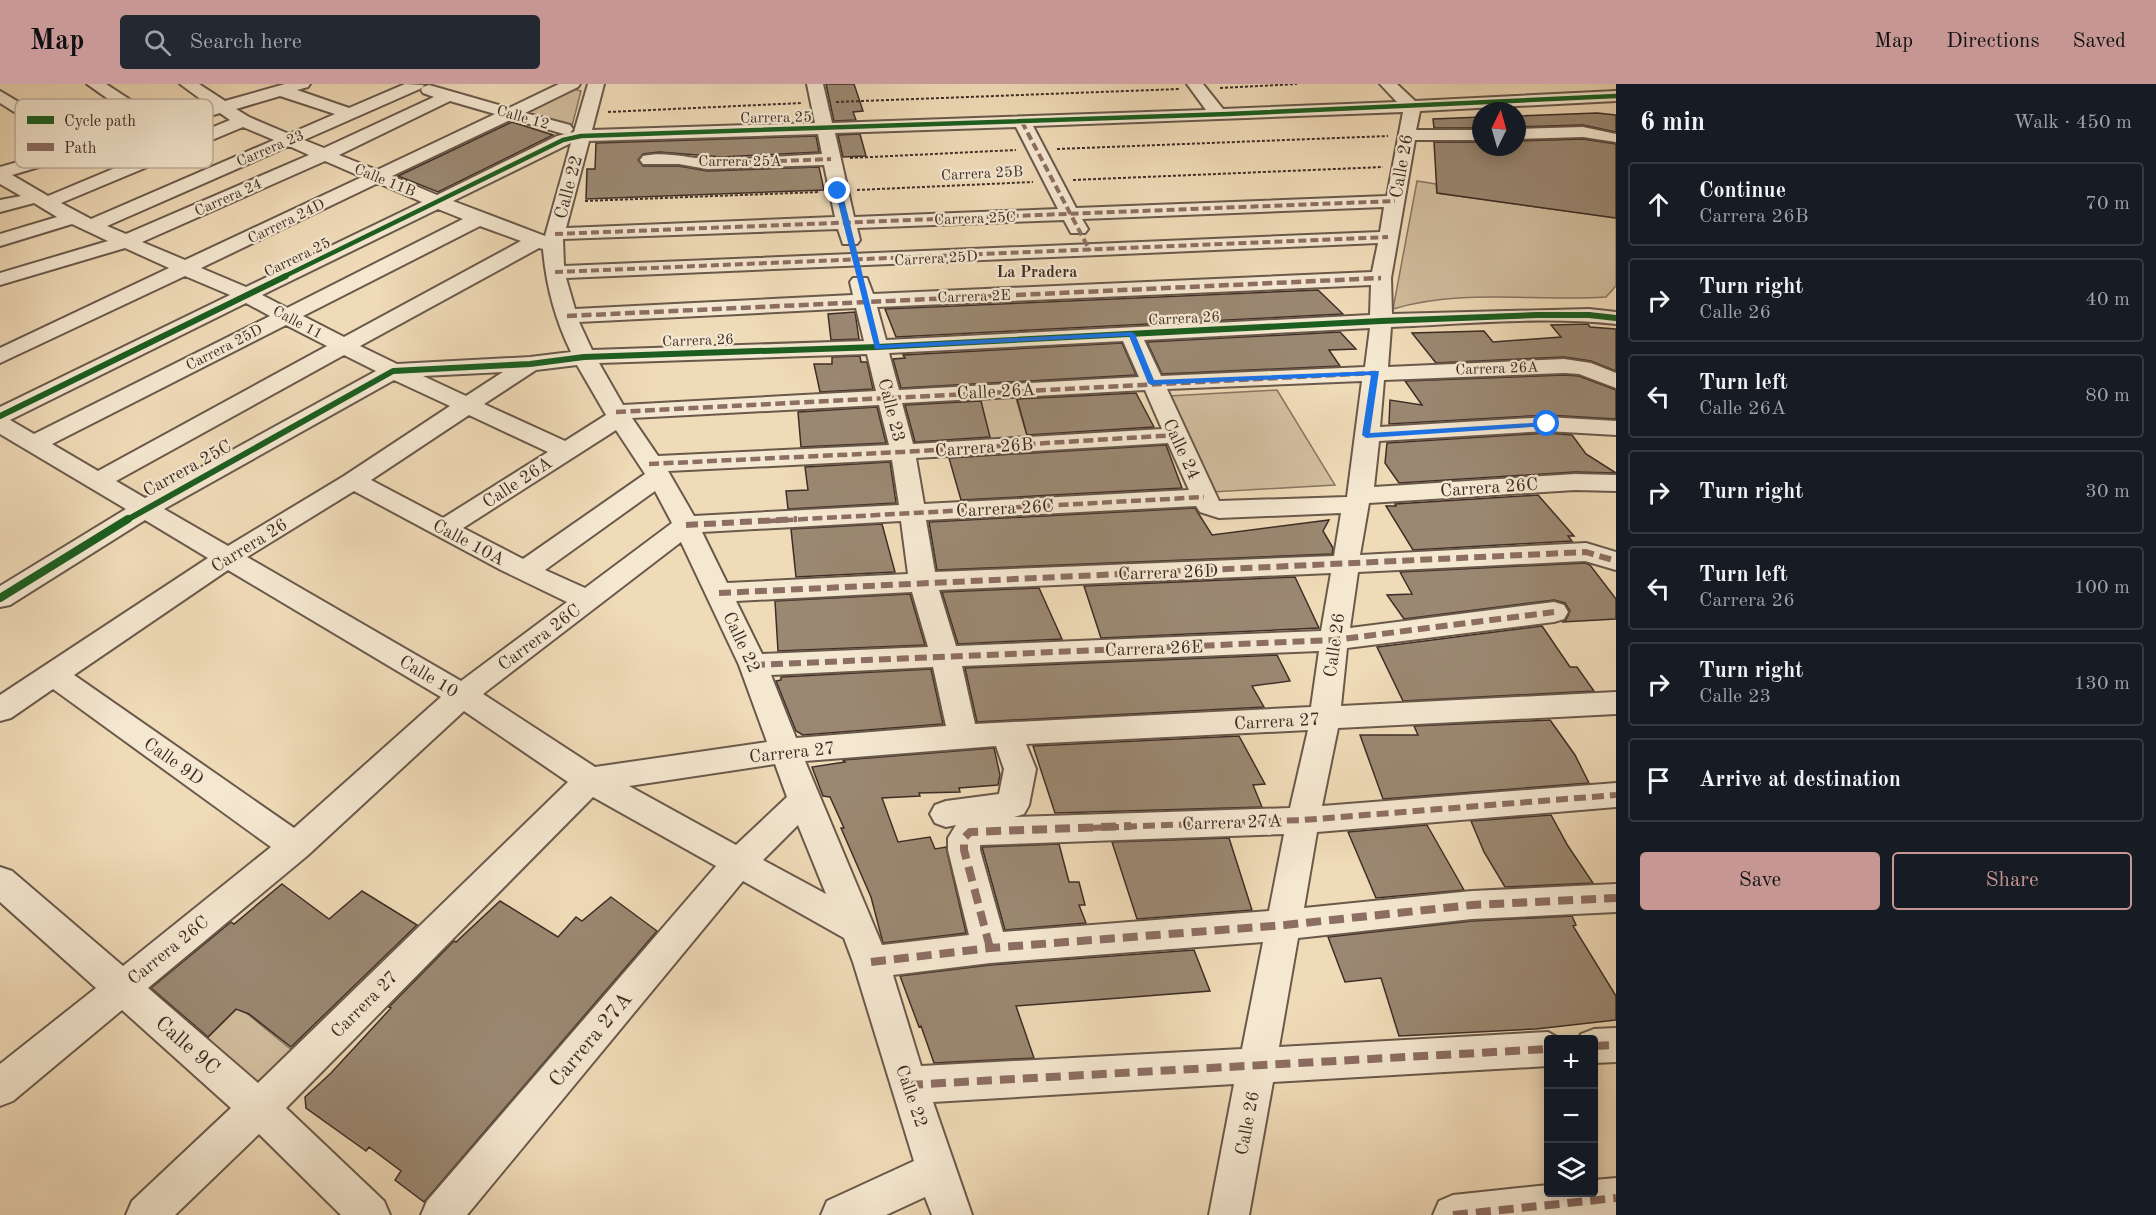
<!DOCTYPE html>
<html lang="en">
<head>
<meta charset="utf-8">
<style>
	:root { --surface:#171b24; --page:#242831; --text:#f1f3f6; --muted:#9ea1a6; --line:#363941; --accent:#c59692 }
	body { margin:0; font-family:"Old Standard TT",serif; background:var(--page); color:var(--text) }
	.controls { position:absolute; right:18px; bottom:18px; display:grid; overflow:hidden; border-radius:6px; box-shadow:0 3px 15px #0003 }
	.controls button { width:54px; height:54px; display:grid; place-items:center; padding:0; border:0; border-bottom:2px solid var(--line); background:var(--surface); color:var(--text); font:30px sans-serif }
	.compass { position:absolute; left:1472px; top:18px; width:54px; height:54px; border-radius:50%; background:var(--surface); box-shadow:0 3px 15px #0003; rotate:5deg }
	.stop { position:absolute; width:18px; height:18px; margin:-14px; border:4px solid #1a73e8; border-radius:50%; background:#fff }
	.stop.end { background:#1a73e8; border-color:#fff; box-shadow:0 2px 6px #0008 }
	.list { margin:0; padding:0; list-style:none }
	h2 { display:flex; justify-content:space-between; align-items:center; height:78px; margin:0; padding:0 24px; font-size:26px }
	h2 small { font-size:20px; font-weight:400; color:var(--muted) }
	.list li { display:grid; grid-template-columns:39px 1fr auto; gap:18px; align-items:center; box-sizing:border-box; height:84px; margin:0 12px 12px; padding:0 12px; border:2px solid var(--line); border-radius:6px }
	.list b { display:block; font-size:22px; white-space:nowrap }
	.list p { margin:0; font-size:20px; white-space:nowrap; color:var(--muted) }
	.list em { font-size:20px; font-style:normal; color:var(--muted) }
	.actions { display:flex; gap:12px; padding:18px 24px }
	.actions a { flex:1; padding:14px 0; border:2px solid var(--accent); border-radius:6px; text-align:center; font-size:21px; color:var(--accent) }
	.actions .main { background:var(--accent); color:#111 }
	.icon { flex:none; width:33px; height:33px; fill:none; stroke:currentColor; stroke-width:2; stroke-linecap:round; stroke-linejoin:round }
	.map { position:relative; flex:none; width:1616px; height:1131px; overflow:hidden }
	header { display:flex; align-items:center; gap:36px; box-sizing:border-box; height:84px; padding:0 30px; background:var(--accent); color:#111 }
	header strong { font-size:28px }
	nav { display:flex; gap:33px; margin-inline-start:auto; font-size:21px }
	.search { width:420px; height:54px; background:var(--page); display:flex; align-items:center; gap:15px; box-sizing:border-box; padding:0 21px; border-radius:6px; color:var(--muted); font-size:22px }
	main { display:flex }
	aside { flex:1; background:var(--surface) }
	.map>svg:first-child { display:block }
</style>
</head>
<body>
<header>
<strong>Map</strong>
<div class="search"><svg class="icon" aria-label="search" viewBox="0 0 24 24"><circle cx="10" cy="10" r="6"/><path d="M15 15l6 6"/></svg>Search here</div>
<nav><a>Map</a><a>Directions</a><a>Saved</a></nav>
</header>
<main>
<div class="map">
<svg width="1616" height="1131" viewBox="0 0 1616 1131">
	<rect width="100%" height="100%" fill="#f0dbb8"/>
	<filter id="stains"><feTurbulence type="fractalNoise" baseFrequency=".00333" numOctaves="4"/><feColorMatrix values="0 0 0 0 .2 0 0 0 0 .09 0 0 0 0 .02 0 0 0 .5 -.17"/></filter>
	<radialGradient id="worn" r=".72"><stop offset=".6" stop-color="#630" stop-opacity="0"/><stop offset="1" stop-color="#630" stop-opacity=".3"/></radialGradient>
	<path fill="#d2be9f" stroke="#887663" stroke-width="1.5" d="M574,5L581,7L572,42L563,43L522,30Z
		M1417,97L1436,100L1437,109L1616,134V202L1606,213C1535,218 1463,204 1393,225Z
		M1277,306L1335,401L1212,408L1169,312Z
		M1014,308L1028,355L991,357L983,335L979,309Z
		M239,923L298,971L264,1007L201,960Z"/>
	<path fill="#9b8872" stroke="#3e2e27" stroke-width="1.5" d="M826,0H854L863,27L853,28L856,36L834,37Z
		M1597,29L1616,31V48L1583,41L1517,43V32Z
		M1481,33V44H1434L1433,35Z
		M512,38L553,51L438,108L398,92Z
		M860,50L866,72L843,73L838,51Z
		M816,52L819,68L722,73L659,68L643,70L638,76L643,82H679L707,87L819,83L824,106L586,115L587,85H595L596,59Z
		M1583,55L1616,60V134L1437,109L1434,58H1481V63H1517V57Z
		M1318,206L1343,230L896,253L885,225Z
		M855,228L859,255L831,256L828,230Z
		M1588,240L1590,243L1616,245V287L1591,277L1564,273L1436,279L1412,249L1484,247L1493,258L1561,253L1551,241Z
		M1340,248L1356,265L1329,266L1340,282L1162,290L1147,258Z
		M1122,259L1136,291L901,304L893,275L905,274L903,271Z
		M860,272L861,278H867L873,305L820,308L814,280H832V273Z
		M1564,291L1579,292L1616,306V335L1547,331L1389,340L1390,316L1422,321L1405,297Z
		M1136,309L1154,343L1027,351L1017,315Z
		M981,317L990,353L915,358L905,321Z
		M877,323L886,359L801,363L798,328Z
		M1547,349L1572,351L1586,370L1616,389L1575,388L1399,399L1385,379L1387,359Z
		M1166,361L1182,404L961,416L949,374Z
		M890,378L896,419L788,425L786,407L808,406L805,383Z
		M1538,411L1574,452H1568L1572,457L1413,466L1386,422H1396L1395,420Z
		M1195,424L1212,451L1329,436L1323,447L1333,464L1332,470L937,486L929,438Z
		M882,440L895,488L796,493L791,445Z
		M1585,479L1590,481L1616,515V535L1562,538L1566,536L1570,527L1565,519L1554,516L1404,535L1387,511L1412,510L1400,488Z
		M1295,493L1319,544L1101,554L1084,502Z
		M1039,504L1062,555L958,560L942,508Z
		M910,510L925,561L778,567L775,517Z
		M1542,542L1570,583H1577L1594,607L1403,617L1377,563Z
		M1277,571L1290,597L1252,602L1264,623L977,638L965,584Z
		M931,585L943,640L803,651L796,647L776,597L781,596V593Z
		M1550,636L1575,671L1589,699L1383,715L1360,651H1418L1414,642Z
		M1239,652L1265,700L1253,701L1262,723L1055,729L1033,662Z
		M994,664L1000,691L998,701L959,704L960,708L919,709L920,712L882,714L898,758L930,753L935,765L946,763L966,849L883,859L871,813L841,744H844L830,713L823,712L812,683L845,678L843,676Z
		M1551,731L1568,762L1593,799L1505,803L1484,768L1471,737Z
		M1427,741L1464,806L1376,814L1348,748Z
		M1229,754L1252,826L1137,835L1112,758Z
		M1059,760L1069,798H1079L1085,821H1079L1086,839L1005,846L982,763Z
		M282,800L329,835L362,807L417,841L291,963L249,930L236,925L208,953L151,904L231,838L234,840Z
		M611,813L657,847L424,1118L395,1096L401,1087L369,1063L366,1067L306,1024L305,1013L331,989L391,924L389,923L454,857L456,858L500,817L558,853L576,833L582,837Z
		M1572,832L1576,841L1573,842L1616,912V936L1536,945L1399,952L1381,894L1345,898L1328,853L1472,837Z
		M1194,866L1210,907L1016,922L1034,974L934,979L921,942L919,943L900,892L990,881Z"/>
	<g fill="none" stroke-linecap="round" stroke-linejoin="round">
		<g stroke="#6a594b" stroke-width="4">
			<path id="minor" d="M87,0H106L161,36L210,22L180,0H199L225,17L285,0H310L308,3L297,6L349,24L405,0L424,1L422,4L304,56L324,64L434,13L423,9L421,6L423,3L429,1L509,24L559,0H580L578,3L525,29L570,41L573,45L570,49L564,50L512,35L392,92L437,111L557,52L574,48L588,0H604L592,46L815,39L807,0H823L832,39L1206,26L1187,0H1203L1223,25L1397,18L1380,0H1397L1415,17L1616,7V17L1420,27L1416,46H1481V56H1415L1391,194L1392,230L1589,225L1616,228V240C1542,232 1466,240 1391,243L1388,283L1564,275L1591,279L1616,289V304L1579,290L1564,289L1384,296L1380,343L1547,333L1616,337V351L1547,347L1379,357L1374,403L1575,390L1616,391V407L1575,406L1369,419L1360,471L1586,459L1616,468V486L1585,477L1358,488L1350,544L1554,518L1564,521L1568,528L1564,535L1554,538L1347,564L1341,622L1616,608V630L1338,644L1322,722L1616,699V723L1317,748L1304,824L1472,807L1616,800V828L1472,835L1298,854L1279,963L1548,948L1562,956H1548V982L1273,998L1249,1131H1209L1234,1000L933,1018L972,1131H932L925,1113L886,1131H821L827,1117L914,1077L853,878L844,854L743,797L467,1131H421L427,1117L716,782L593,713L286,1024L384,1117L390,1131H341L259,1050L175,1131H126L132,1117L231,1024L122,926L13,1017L0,1022V980L96,904L0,818V783L12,787L123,882L271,763L53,605L11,634L0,637V611L208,474L145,436L10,521L0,523V502L126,425L0,350V323L230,211L185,192L0,279V264L169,184L125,164L0,201V189L108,157L72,140L0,162V150L57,133L34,119L0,128V116L21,112L0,100V83L70,63L0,19V7L86,58L145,41ZM280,12L335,30L289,50L249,33L236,25ZM450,17L495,30L377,86L339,71ZM1403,28L1387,112L1076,124L1033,42ZM220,29L230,36L48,112L12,91ZM243,43L274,56L91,135L61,119ZM1016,43L1058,125L854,133L835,49ZM818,50L822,70C784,72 746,76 708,75C686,74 665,67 643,72L640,76L643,80H679L707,85L824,81L835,133L566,144L589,57ZM571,59L545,152L453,117L569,60ZM289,62L309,71L126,150L107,142ZM325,77L362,93L185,176L142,158ZM378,99L422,118L246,203L201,184ZM1384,123L1380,148L564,182L563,155L838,145L843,160H857L860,156L857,144L1064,136L1071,149H1085L1088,145L1082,135ZM438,125L463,135L287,224L262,211ZM480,142L521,157L344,253L303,232ZM1378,159L1372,188L873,210L867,194H853L850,198L853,211L575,225L566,194ZM539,164L543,165C546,201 555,235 571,268L530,273L397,280L360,262ZM1371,201L1370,231L886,256L877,223ZM246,219L270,232L34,350L10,336ZM856,224L864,257L592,266L579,238ZM286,241L327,262L98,387L52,360ZM1370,244L1365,283L1161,292L1144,256ZM1123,257L1139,293L899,306L889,269ZM867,270L876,307L623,321L599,279ZM344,271L376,287L145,414L116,397ZM577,281L606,331L565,357L484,320L536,286ZM503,288L466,312L423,292ZM394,296L450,322L344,392L228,462L164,425ZM1362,297L1347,413L1219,417L1167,305ZM1145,306L1162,345L913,360L902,319ZM879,321L889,361L658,372L632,334ZM469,331L548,368L443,434L371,396ZM616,346L645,390L523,475L463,444ZM1168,359L1189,406L924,420L916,374ZM892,376L899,421L694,432L668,387ZM354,407L501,486L567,518L461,597L247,473ZM655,407L672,439L585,504L545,486ZM1196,422L1200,428L1219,434L1341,429L1334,472L935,488L926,436ZM901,437L908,490L727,499L702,448ZM681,458L739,581L767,658L595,683L483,610ZM228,486L441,613L294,744L74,591ZM1331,489L1321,547L956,562L939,506ZM912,508L928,563L762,570L736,517ZM1319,567L1311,623L975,640L962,582ZM933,583L946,642L796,654L771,591ZM464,627L568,698L258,999L148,904L307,772ZM1308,646L1290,724L1014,733L1024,730L1029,721L1036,685L1026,660ZM996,662L1004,685L999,710L946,717L935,721L930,730L935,739L946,743L956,741L948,754V766L969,851L882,861L805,677ZM775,680L787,713L736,761L629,702ZM798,741L826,810L763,776ZM1284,750L1269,827L1003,848L980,766V761ZM1263,858L1242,965L921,982L893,891L990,879Z
				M1583,43L1616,50V58L1583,53L1517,55V45Z
				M1616,944V978L1594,979V956H1578L1581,950L1594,945Z
				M1616,1094V1131H1433L1439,1117L1453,1111L1548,1101V1108H1594V1096Z"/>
		</g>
		<path stroke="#3e2e27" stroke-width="2" stroke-dasharray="3 2" stroke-linecap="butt" d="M1220,4L1297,0
			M836,18L1179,5
			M608,28L802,19
			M1057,65L1388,52
			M850,74L1016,66
			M1073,96L1383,83
			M857,106L1033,98
			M585,117L820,108"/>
		<use href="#minor" fill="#f5e8d1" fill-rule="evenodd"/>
		<path stroke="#8d6e63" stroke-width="4" stroke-dasharray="8 4" stroke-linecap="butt" d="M1022,38L1090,167
			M707,80L831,75
			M555,150L1395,117
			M555,188L1388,153"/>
		<path stroke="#8d6e63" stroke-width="4.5" stroke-dasharray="10 4.5" stroke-linecap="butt" d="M567,232L1381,194
			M1131,250L1151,299
			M616,328L1376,289
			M649,380L903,368L1176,351
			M769,437L1204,413"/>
		<path stroke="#8d6e63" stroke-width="6" stroke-dasharray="12 6" stroke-linecap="butt" d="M686,441L797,435
			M719,509L1586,468L1616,477
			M753,581L1334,556L1554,528
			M1089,744L1303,736L1616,711"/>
		<path stroke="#8d6e63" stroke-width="8" stroke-dasharray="15 8" stroke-linecap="butt" d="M990,864L964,766V754L970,748L1131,742
			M871,878L990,864L1285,841L1472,821L1616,814
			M1594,962L1616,961
			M908,1001L1548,965
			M1453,1131L1616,1114"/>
		<g stroke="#f5e8d1" stroke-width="7">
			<path id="cycleway-far2" d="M283,193L563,56L581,52L1228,30L1616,12"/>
		</g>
		<g stroke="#f5e8d1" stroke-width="9">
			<path id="cycleway-far1" d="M0,332L286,192
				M125,437L393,287L530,280L584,273L877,263L1381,237L1537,231H1589L1616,234"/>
		</g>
		<g stroke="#f5e8d1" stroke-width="11">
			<path id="cycleway" d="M0,514L128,435"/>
		</g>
		<use href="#cycleway-far2" stroke="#1b5e20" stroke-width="4.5"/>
		<use href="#cycleway-far1" stroke="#1b5e20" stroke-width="6"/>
		<use href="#cycleway" stroke="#1b5e20" stroke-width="8"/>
	</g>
	<path fill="#1a73e8" d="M838,105L842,107L880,261L1131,248L1135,250L1154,296L1379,287L1370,349L1547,338L1551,340L1547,342L1366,354L1362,351L1371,291L1151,301L1148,299L1129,252L875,265L835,107Z"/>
	<g text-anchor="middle" stroke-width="4.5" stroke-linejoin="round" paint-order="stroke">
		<g font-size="15" fill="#3e2e27" stroke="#f5e8d1">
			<text transform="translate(523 33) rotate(16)" y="5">Calle 12</text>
			<text transform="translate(776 33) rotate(-1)" y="5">Carrera 25</text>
			<text transform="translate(270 64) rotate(-23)" y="5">Carrera 23</text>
			<text x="740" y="82">Carrera 25A</text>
			<text transform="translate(982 89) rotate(-3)" y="5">Carrera 25B</text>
			<text transform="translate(385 96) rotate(22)" y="5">Calle 11B</text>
			<text transform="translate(228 113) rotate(-24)" y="5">Carrera 24</text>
			<text transform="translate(975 134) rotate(-2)" y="5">Carrera 25C</text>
			<text transform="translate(286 137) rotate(-26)" y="5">Carrera 24D</text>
			<text transform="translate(297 173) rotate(-26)" y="5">Carrera 25</text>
			<text transform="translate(936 174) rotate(-3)" y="5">Carrera 25D</text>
			<text transform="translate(974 212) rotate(-2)" y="5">Carrera 2E</text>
			<text transform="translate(1184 234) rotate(-3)" y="5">Carrera 26</text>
			<text transform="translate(298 238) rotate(28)" y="5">Calle 11</text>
			<text transform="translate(698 256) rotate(-2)" y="5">Carrera 26</text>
			<text transform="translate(224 263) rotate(-27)" y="5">Carrera 25D</text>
			<text transform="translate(1497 284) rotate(-2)" y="5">Carrera 26A</text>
		</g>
		<g font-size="16" font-weight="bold" fill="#3e2e27" stroke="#f5e8d1">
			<text x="1037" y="193">La Pradera</text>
		</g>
		<g font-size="18" fill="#3e2e27" stroke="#f5e8d1">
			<text transform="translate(1401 82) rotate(-80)" y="6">Calle 26</text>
			<text transform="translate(568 103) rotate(-75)" y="6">Calle 22</text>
			<text transform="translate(996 307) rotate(-3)" y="6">Calle 26A</text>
			<text transform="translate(892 326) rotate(76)" y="6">Calle 23</text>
			<text transform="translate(984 363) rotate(-4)" y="6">Carrera 26B</text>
			<text transform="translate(1182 365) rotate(65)" y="6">Calle 24</text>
			<text transform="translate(187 384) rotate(-29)" y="6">Carrera 25C</text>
			<text transform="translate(517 398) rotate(-33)" y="6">Calle 26A</text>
			<text transform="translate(1489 403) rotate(-4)" y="6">Carrera 26C</text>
			<text transform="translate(1005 424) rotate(-3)" y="6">Carrera 26C</text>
			<text transform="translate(469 458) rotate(28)" y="6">Calle 10A</text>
			<text transform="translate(249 461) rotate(-32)" y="6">Carrera 26</text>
			<text transform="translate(1168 488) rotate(-2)" y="6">Carrera 26D</text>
			<text transform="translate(539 553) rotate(-37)" y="6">Carrera 26C</text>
			<text transform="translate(742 558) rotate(65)" y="6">Calle 22</text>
			<text transform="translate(1334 561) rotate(-82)" y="6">Calle 26</text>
			<text transform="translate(1154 564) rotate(-2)" y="6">Carrera 26E</text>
			<text transform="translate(429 592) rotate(31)" y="6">Calle 10</text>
			<text transform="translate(1277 637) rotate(-3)" y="6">Carrera 27</text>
			<text transform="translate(792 668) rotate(-6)" y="6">Carrera 27</text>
			<text transform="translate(174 677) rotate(35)" y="6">Calle 9D</text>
			<text transform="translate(1232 738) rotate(-2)" y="6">Carrera 27A</text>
			<text transform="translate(168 866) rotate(-39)" y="6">Carrera 26C</text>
			<text transform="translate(364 920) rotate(-45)" y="6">Carrera 27</text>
			<text transform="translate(912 1012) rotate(71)" y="6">Calle 22</text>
			<text transform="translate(1247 1039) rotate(-79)" y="6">Calle 26</text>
		</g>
		<g font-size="21" fill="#3e2e27" stroke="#f5e8d1">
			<text transform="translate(590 955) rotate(-50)" y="7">Carrera 27A</text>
			<text transform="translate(188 961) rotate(41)" y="7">Calle 9C</text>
		</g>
	</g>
	<rect x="15" y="15" width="198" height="69" rx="9" fill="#f5e8d1" stroke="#beb09e" stroke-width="1.5"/>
	<rect x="27" y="32" width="27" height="8" fill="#1b5e20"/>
	<rect x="27" y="59" width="27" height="8" fill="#8d6e63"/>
	<g font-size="16" fill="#3e2e27">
		<text x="64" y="42">Cycle path</text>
		<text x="64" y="69">Path</text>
	</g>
	<rect width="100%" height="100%" filter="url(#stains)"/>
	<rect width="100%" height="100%" fill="url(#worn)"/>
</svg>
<div class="controls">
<button>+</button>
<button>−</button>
<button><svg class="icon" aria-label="layers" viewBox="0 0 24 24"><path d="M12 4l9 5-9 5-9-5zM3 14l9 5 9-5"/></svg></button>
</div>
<svg class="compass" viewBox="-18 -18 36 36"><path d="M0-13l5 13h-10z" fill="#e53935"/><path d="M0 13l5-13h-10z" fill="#9ea1a6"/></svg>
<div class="stop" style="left:1547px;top:340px"></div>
<div class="stop end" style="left:838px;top:107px"></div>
</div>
<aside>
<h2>6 min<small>Walk · 450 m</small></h2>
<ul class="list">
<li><svg class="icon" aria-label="ahead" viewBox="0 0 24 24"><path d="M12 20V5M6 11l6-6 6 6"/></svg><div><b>Continue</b><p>Carrera 26B</p></div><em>70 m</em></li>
<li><svg class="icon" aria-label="right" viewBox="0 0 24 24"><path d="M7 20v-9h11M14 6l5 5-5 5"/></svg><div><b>Turn right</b><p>Calle 26</p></div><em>40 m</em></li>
<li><svg class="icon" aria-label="left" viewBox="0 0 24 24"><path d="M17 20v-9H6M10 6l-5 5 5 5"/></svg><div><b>Turn left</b><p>Calle 26A</p></div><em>80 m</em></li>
<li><svg class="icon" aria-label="right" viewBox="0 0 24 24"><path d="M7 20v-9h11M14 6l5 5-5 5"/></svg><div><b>Turn right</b></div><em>30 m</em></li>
<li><svg class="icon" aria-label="left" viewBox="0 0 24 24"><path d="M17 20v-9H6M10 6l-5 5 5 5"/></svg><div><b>Turn left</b><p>Carrera 26</p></div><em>100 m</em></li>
<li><svg class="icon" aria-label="right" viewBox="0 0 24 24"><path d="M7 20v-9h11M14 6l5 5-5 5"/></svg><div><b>Turn right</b><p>Calle 23</p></div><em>130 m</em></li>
<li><svg class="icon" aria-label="arrive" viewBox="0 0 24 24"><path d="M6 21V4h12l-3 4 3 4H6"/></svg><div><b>Arrive at destination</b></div></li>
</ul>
<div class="actions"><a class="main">Save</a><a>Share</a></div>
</aside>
</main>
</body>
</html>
